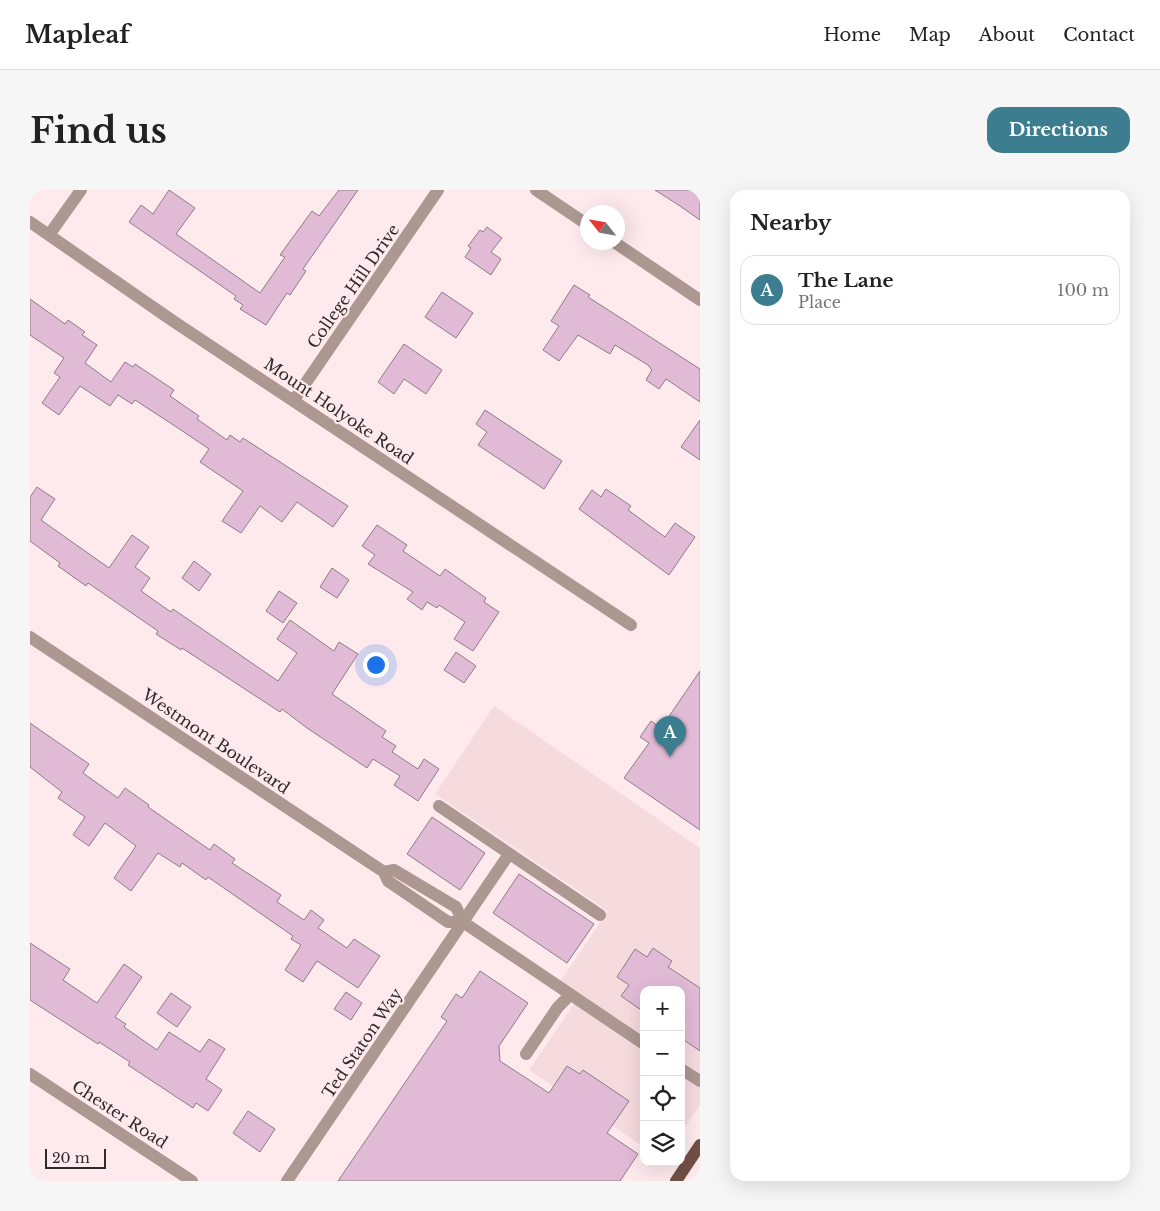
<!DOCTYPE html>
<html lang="en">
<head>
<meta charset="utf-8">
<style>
	:root { --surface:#fff; --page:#f6f6f6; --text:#222; --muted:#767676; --line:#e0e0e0; --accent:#3c7d90 }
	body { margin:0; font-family:"Libre Baskerville",serif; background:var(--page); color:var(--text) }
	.controls { position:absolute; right:15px; bottom:15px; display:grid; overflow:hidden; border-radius:10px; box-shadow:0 5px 20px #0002 }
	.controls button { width:45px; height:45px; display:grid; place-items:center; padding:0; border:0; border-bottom:1px solid var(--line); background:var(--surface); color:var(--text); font:25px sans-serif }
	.compass { position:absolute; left:550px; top:15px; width:45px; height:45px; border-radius:50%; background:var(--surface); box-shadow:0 5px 20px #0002; rotate:301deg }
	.scale { position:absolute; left:15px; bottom:12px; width:61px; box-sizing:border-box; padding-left:5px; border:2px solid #312a2b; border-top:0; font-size:14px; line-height:18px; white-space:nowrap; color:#312a2b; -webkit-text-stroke:4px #feeaed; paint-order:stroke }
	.you { position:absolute; left:345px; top:474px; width:18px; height:18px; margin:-12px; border:4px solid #fff; border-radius:50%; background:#1a73e8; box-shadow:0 0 0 8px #1a73e833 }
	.badge { display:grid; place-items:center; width:32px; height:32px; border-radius:50%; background:var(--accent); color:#fff; font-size:16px; font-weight:700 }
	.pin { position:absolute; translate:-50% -41px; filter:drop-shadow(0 1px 2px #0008) }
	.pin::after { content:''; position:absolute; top:26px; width:18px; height:15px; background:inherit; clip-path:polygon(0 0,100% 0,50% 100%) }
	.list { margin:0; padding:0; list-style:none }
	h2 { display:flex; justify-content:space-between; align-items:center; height:65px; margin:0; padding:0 20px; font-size:21px }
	h2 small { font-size:16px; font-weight:400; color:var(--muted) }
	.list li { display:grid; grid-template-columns:32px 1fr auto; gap:15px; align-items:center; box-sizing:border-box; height:70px; margin:0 10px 10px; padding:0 10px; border:1px solid var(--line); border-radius:15px }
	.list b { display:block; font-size:19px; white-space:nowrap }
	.list p { margin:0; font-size:16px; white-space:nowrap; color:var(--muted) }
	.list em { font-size:16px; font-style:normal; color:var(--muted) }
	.icon { flex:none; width:28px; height:28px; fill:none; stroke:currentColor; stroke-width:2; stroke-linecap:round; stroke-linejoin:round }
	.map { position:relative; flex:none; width:670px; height:991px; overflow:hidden; border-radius:15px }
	header { display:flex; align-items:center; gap:30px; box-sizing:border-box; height:70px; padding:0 25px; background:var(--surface); border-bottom:1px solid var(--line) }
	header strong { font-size:24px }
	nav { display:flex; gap:28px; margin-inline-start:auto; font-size:18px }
	.intro { display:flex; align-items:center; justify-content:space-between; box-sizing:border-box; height:120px; padding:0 30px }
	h1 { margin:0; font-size:35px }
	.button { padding:12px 22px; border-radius:15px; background:var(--accent); color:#fff; font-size:18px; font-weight:700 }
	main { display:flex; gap:30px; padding:0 30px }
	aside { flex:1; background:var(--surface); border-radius:15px; box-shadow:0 5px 20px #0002 }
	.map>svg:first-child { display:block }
</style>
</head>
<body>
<header>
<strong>Mapleaf</strong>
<nav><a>Home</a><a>Map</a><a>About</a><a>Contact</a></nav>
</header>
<div class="intro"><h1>Find us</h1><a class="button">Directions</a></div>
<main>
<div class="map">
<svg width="670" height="991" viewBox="0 0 670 991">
	<rect width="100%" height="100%" fill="#feeaed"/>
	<path fill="#f5dade" d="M464,516L670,658V915L651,943V800H614V957L499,880L547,810L527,796L578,721L405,604Z"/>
	<path fill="#e1bad5" stroke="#8b7d86" d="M139,0L165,18L146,44L230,103L255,67L250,65L282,21L289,26L309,0H328L273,79L276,81L260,105L257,103L236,135L210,119L213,115L204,109L206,106L99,32L111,15L123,24Z
		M625,0H670V30L647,14Z
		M457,37L472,48L461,62L471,69L461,85L435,67L441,58L438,56L450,40L453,42Z
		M544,95L560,105L558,107L670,179V212L636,189L629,199L616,190L622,180L618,175L585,155L580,164L548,145L529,171L513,160L529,136L521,131Z
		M412,102L443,123L426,148L395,127Z
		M0,109L35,134L38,130L55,142L52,145L67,155L55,173L81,192L95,172L103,177L105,174L144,200L140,206L169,226L167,229L197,250L200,245L210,252L213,248L318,316L303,337L267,312L252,332L230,316L211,343L192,331L213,301L170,272L179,259L148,238L105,210L102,214L88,205L80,216L50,196L29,225L12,213L30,187L24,183L34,168L0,145Z
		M374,154L412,180L396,204L374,189L364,204L348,192Z
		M455,220L532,271L514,299L448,255L457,242L446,234Z
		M670,230V270L651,257Z
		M7,297L25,309L11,330L79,378L102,345L119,357L105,377L120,388L111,401L141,422L143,419L248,491L267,463L247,449L260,430L304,461L309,452L328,464L302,504L356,541L352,547L366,556L362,562L388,579L394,569L409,579L388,611L364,595L370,586L343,569L337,578L277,538L252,519L250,522L152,458L151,460L126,444L128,441L58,393L56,396L28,376L30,373L0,351V307Z
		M576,299L601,316L598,320L635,347L645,333L665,347L639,385L549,319L562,300L571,307Z
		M347,335L377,355L373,361L410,386L415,379L456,408L454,412L469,422L443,461L424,449L435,432L409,415L407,418L397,412L392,420L377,409L383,402L338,374L345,365L332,356Z
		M164,371L181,384L169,401L152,388Z
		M302,378L319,390L307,408L290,397Z
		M249,401L267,413L253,433L236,421Z
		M426,462L446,476L434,493L414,480Z
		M670,481V640L594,588L619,553L610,547L621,531L631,538Z
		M0,533L59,574L53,583L88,608L95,598L119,615L118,617L180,660L184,654L205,669L202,673L251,705L247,712L274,730L281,720L294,730L288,738L317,758L324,749L350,766L328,798L287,771L273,792L255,780L271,755L261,749L263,746L178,687L176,690L152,673L150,677L128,663L101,701L84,688L106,656L75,633L59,656L43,645L55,627L28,608L32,602L0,577Z
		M402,627L455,663L430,700L377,664Z
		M489,684L564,734L537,773L463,723Z
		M0,753L40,779L33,790L67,813L94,774L112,787L85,827L96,834L94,837L127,860L139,842L170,862L179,849L195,859L176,889L192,900L178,921L166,913L163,918L98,875L100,872L69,852L68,854L0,810Z
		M623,758L642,771L638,777L670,798V861L651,848V800H614V822L591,806L599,795L587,787L605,759L617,767Z
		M450,781L498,813L469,856L470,871L519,903L537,876L550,884L553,880L599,911L577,943L608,964L590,991H308L417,831L411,827L426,804L432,808Z
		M316,802L332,813L321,830L304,819Z
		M141,803L161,817L147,837L127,823Z
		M218,921L245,939L230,962L203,943Z"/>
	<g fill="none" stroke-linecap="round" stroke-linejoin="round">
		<path stroke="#ac9791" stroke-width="12" d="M506,0L558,35
			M0,32L143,131L601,435
			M19,45L51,0
			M584,52L670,110
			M264,210L408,0
			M0,447L354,682L358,691L418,732H433
			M409,616L570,725
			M354,682L364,680L426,717L433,732L614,854
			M496,864L528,817L540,805
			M651,879L670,891
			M0,884L162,991
			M257,991L479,664"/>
		<path stroke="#714f45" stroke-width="12" d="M646,991L670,955"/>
	</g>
	<g text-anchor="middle" stroke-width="4.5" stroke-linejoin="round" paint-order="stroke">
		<g font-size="16" fill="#312a2b" stroke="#feeaed">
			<text transform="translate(323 96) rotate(-55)" y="6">College Hill Drive</text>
			<text transform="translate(309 221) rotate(34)" y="6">Mount Holyoke Road</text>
			<text transform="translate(186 551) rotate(34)" y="6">Westmont Boulevard</text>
			<text transform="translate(332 853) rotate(-56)" y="6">Ted Staton Way</text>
			<text transform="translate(90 924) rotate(33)" y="6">Chester Road</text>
		</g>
	</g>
</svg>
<div class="controls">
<button>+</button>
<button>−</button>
<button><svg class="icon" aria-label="locate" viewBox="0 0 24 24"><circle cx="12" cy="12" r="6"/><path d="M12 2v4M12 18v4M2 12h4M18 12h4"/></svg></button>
<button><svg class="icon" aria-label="layers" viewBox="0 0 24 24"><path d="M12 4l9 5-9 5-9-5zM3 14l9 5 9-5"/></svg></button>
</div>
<svg class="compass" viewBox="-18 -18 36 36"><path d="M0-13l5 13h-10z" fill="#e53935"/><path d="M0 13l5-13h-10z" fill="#767676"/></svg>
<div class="scale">20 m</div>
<div class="you"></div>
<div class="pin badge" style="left:640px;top:567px">A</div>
</div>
<aside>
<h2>Nearby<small></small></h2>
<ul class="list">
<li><span class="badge">A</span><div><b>The Lane</b><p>Place</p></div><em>100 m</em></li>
</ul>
</aside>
</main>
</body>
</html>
